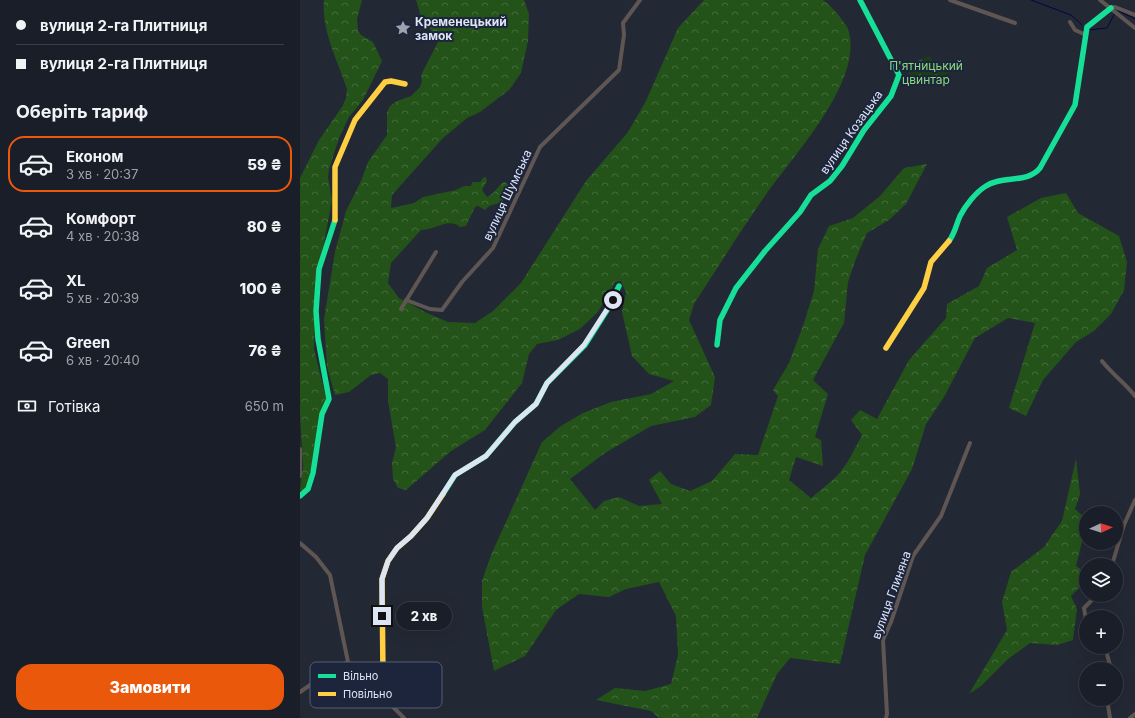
<!DOCTYPE html>
<html lang="uk">
<head>
<meta charset="utf-8">
<style>
  :root { --surface:#1a1e28; --page:#232730; --text:#f1f3f6; --muted:#9fa2a8; --line:#383c45; --accent:#ea580c }
  body { margin:0; font-family:Inter,sans-serif; background:var(--page); color:var(--text); height:100vh; display:flex; flex-direction:column; font-size:15px; white-space:nowrap }
  * { box-sizing:border-box; margin:0 }
  p { font-size:13px; color:var(--muted) }
  .icon { flex:none; width:22px; height:22px; fill:none; stroke:currentColor; stroke-width:2; stroke-linecap:round; stroke-linejoin:round }
  .map { position:relative; flex:1; overflow:hidden }
  .sheet { display:flex; flex-direction:column; background:var(--surface); width:300px }
  .sheet>* { flex:none }
  .hud { display:grid; align-content:center; height:88px; padding:0 16px; background:var(--surface) }
  .needle { width:26px; rotate:86deg }
  .fabs { position:absolute; left:779px; top:506px; display:grid; gap:8px }
  .fabs a { display:grid; place-items:center; width:44px; height:44px; border-radius:50%; background:var(--surface); box-shadow:0 4px 16px #0002,0 0 0 1px var(--line); font-size:20px }
  .end { position:absolute; width:18px; height:18px; margin:-9px; border:5px solid #dde4f3; background:#111; box-shadow:0 0 0 2px #111 }
  .from { border-radius:50% }
  .bubble { position:absolute; height:28px; border-radius:14px; background:var(--surface); box-shadow:0 4px 16px #0002,0 0 0 1px var(--line); font-size:13px; font-weight:800; line-height:28px; text-align:center }
  .hud b { display:flex; align-items:center; gap:14px; height:38px; font-size:15px }
  .hud b+b { border-top:1px solid var(--line) }
  .hud i { width:10px; height:10px; background:var(--text) }
  ul { padding:0; list-style:none }
  li { display:flex; align-items:center; gap:12px; height:56px; margin:0 8px 6px; padding:0 8px; border:2px solid transparent; border-radius:16px }
  li div { flex:1 }
  li b { display:block; font-size:15px }
  li em { font-style:normal; font-weight:800 }
  li.selected { border-color:var(--accent) }
  li>.icon { width:36px; height:36px; stroke-width:1.5 }
  h2 { padding:0 16px; font-size:18px; line-height:48px }
  .pay { display:flex; align-items:center; gap:10px; height:44px; padding:0 16px; font-size:15px }
  .pay p { margin-inline-start:auto }
  .action { display:flex; gap:8px; margin-top:auto; padding:8px 16px }
  .action a { flex:1; height:46px; border-radius:16px; background:var(--accent); color:#fff; font-size:16px; font-weight:800; line-height:46px; text-align:center }
  main { display:flex; flex:1; min-height:0 }
  .map>svg:first-child { display:block }
  .forest { fill:url(#forest-crowns) }
  .cemetery { fill:url(#cemetery-stones) }
  .lines { fill:none; stroke-linecap:round; stroke-linejoin:round }
  .stream { stroke:#030641; stroke-width:1 }
  .street { stroke:#5f5653; stroke-width:4 }
  .fast { stroke:#16e098; stroke-width:5.5 }
  .slow { stroke:#ffcf43; stroke-width:5.5 }
  .route { stroke:#dde4f3; stroke-width:5 }
  .labels { text-anchor:middle; dominant-baseline:central; stroke-width:4; stroke-linejoin:round; paint-order:stroke }
  .poi-label { font-size:12px; font-weight:bold; fill:#dde4f3; stroke:#1c253c; text-anchor:start }
  .park-label { font-size:12px; fill:#8dd97d; stroke:#1c253c }
  .street-label { font-size:12px; fill:#dde4f3; stroke:#1c253c }
  .key { fill:#1c253c; stroke:#565e73; stroke-width:1 }
  .key-label { font-size:11px; fill:#dde4f3 }
</style>
</head>
<body>
<main>
<section class="sheet">
<div class="hud">
<b><i class="from"></i>вулиця 2-га Плитниця</b>
<b><i></i>вулиця 2-га Плитниця</b>
</div>
<h2>Оберіть тариф</h2>
<ul>
<li class="selected"><svg class="icon" aria-label="car" viewBox="0 0 24 24"><path d="M5 17H2v-5l4-1 3-4h7l3 4 3 1v5h-3M9 17h6M6 11h13"/><circle cx="7" cy="17" r="2"/><circle cx="17" cy="17" r="2"/></svg><div><b>Економ</b><p>3 хв · 20:37</p></div><em>59 ₴</em></li>
<li><svg class="icon" aria-label="car" viewBox="0 0 24 24"><path d="M5 17H2v-5l4-1 3-4h7l3 4 3 1v5h-3M9 17h6M6 11h13"/><circle cx="7" cy="17" r="2"/><circle cx="17" cy="17" r="2"/></svg><div><b>Комфорт</b><p>4 хв · 20:38</p></div><em>80 ₴</em></li>
<li><svg class="icon" aria-label="car" viewBox="0 0 24 24"><path d="M5 17H2v-5l4-1 3-4h7l3 4 3 1v5h-3M9 17h6M6 11h13"/><circle cx="7" cy="17" r="2"/><circle cx="17" cy="17" r="2"/></svg><div><b>XL</b><p>5 хв · 20:39</p></div><em>100 ₴</em></li>
<li><svg class="icon" aria-label="car" viewBox="0 0 24 24"><path d="M5 17H2v-5l4-1 3-4h7l3 4 3 1v5h-3M9 17h6M6 11h13"/><circle cx="7" cy="17" r="2"/><circle cx="17" cy="17" r="2"/></svg><div><b>Green</b><p>6 хв · 20:40</p></div><em>76 ₴</em></li>
</ul>
<div class="pay"><svg class="icon" aria-label="cash" viewBox="0 0 24 24"><path d="M3 7h18v10H3z"/><circle cx="12" cy="12" r="2"/></svg>Готівка<p>650 m</p></div>
<div class="action"><a>Замовити</a></div>
</section>
<div class="map">
<svg width="835" height="718" viewBox="0 0 835 718">
  <defs>
    <pattern id="forest-crowns" width="20" height="18" patternUnits="userSpaceOnUse"><rect width="20" height="18" fill="#235319"/><path d="M2 6a3 3 0 1 1 6 0M12 15a3 3 0 1 1 6 0" fill="none" stroke="#426c3b"/></pattern>
    <pattern id="cemetery-stones" width="16" height="16" patternUnits="userSpaceOnUse"><rect width="16" height="16" fill="#193d14"/><path d="M2 7V4a2 2 0 0 1 4 0v3zM10 15v-3a2 2 0 0 1 4 0v3z" fill="#3a5937"/></pattern>
  </defs>
  <rect width="100%" height="100%" fill="#232835"/>
  <path class="forest" d="M 24,0 L 62,0 L 57,19 L 58,31 L 61,35 L 73,42 L 82,61 L 63,100 L 49,117 L 39,138 L 29,169 L 28,177 L 32,200 L 24,243 L 16,271 L 14,349 L 26,398 L 19,416 L 8,488 L 1,491 L 0,489 L 3,467 L 0,413 L 0,178 L 19,140 L 42,107 L 46,98 L 47,89 C 38,61 21,30 24,0 Z
    M 116,0 L 224,0 L 229,14 L 228,41 L 221,73 L 209,90 L 180,112 L 167,118 L 143,138 L 92,195 L 91,208 L 114,203 L 123,197 L 156,190 L 164,186 L 171,186 L 172,182 L 180,182 L 183,178 L 186,177 L 187,181 L 182,190 L 187,197 L 193,193 L 202,183 L 205,182 L 210,187 C 203,211 194,199 185,210 L 178,206 L 175,207 L 166,226 L 160,227 C 149,217 135,230 121,230 L 91,263 L 88,283 L 99,298 L 127,313 L 148,322 L 175,323 L 193,311 L 221,283 L 286,181 L 328,132 L 346,101 L 378,28 L 404,0 L 523,0 C 530,5 534,10 540,17 C 542,21 547,25 548,29 C 565,79 494,155 467,193 C 442,229 418,267 394,304 L 389,320 L 415,377 L 411,405 L 395,417 L 351,426 L 305,453 L 270,479 L 295,510 L 304,501 L 319,497 L 339,506 L 362,504 L 349,480 L 360,471 L 371,484 L 390,491 L 412,481 L 435,454 L 458,455 L 478,396 L 473,390 L 489,363 L 504,323 L 514,291 L 518,249 L 529,226 L 553,218 L 580,196 L 604,168 L 627,164 L 606,204 L 589,220 L 567,233 L 555,261 L 548,282 L 544,323 L 513,380 L 528,394 L 515,437 L 521,440 L 523,466 L 496,457 L 489,480 L 511,498 C 519,491 527,485 535,478 C 547,466 554,450 562,435 L 551,420 L 560,410 L 577,419 L 609,360 L 646,318 L 647,304 L 679,286 L 687,268 L 717,250 L 707,217 L 741,198 L 766,193 L 778,213 L 819,236 L 827,262 L 824,290 L 811,314 L 794,331 L 776,342 L 743,380 L 726,416 L 709,408 L 735,323 L 708,318 L 675,338 L 644,397 L 626,424 L 612,469 L 565,555 L 540,664 L 490,658 L 477,674 L 457,718 L 359,718 L 351,711 L 296,700 L 315,688 L 345,691 L 371,684 L 378,655 L 376,616 L 359,582 L 326,589 L 309,597 L 279,594 L 256,610 L 225,656 L 194,671 L 182,607 L 182,581 L 191,555 L 242,442 L 261,426 L 283,413 L 311,402 L 351,394 L 374,381 L 349,374 L 332,356 L 322,312 L 326,293 L 321,281 L 315,282 L 298,312 L 280,329 L 258,340 L 237,344 L 229,354 L 222,383 L 185,430 L 151,451 L 106,490 L 98,488 L 93,479 L 92,463 L 96,447 L 88,401 L 88,379 L 80,373 L 71,375 L 49,392 L 35,395 L 27,367 L 24,319 L 35,252 L 46,211 L 61,181 L 68,162 L 87,135 L 87,112 L 90,106 L 97,101 L 111,96 L 120,87 L 122,81 L 121,75 L 138,42 L 136,36 L 122,20 Z
    M 776,459 L 780,494 L 775,509 L 786,519 L 786,526 L 776,566 L 786,573 L 786,581 L 771,596 L 777,609 L 773,640 L 757,645 L 730,643 L 708,659 L 681,686 L 669,694 L 707,630 L 702,602 L 711,572 L 744,547 L 762,521 Z"/>
  <path class="cemetery" d="M 629,56 L 636,64 L 651,71 L 629,86 L 609,77 L 609,65 Z"/>
  <g class="lines">
    <path class="stream" d="M 731,0 L 771,15 L 782,25
      M 819,11 L 835,19
      M 789,30 L 807,28 L 815,13"/>
    <path class="street" d="M 650,0 L 715,23
      M 800,0 L 835,28
      M 811,8 L 815,7 L 835,15
      M 770,22 L 775,30 L 786,35
      M 106,300 L 130,309 L 142,310 L 162,282 L 193,248 L 240,147 L 319,70 L 324,35 L 323,23 L 340,0
      M 101,309 L 136,252
      M 802,361 C 812,374 825,383 835,396
      M 0,449 L 0,476
      M 0,543 L 16,557 L 30,575 L 48,662 L 104,718
      M 812,565 L 824,525 L 835,500
      M 786,620 L 784,608 L 797,595
      M 805,647 L 811,669
      M 0,692 L 29,672 L 48,662
      M 809,699 L 808,705 L 810,718
      M 586,718 L 587,714 L 583,640 L 591,622 L 613,556 L 641,516 L 670,443
      M 830,718 L 835,714"/>
    <path class="fast" d="M 649,241 C 655,233 656,225 660,216 C 665,206 676,192 686,186 C 702,175 727,184 740,168 L 775,105 L 787,27 L 811,8
      M 417,345 L 420,320 L 436,288 L 465,251 L 500,212 L 511,195 L 530,181 L 542,166 L 564,130 L 591,96 L 599,75 L 560,0
      M 143,494 L 155,475 L 186,456 L 215,422 L 236,404 L 247,383 L 285,345 L 309,307 L 319,286
      M 0,496 L 8,489 L 13,473 L 22,414 L 29,399 L 18,339 L 16,311 L 19,269 L 35,220"/>
    <path class="slow" d="M 35,220 L 35,167 L 55,120 L 85,82 L 91,81 L 105,84
      M 586,348 L 624,288 L 631,262 L 649,241
      M 86,699 L 83,676 L 82,579 L 88,561 L 97,548 L 111,536 L 127,518 L 143,494"/>
  </g>
  <g class="lines">
    <path class="route" d="M 82,616 L 82,579 L 88,561 L 97,548 L 111,536 L 127,518 L 155,475 L 186,456 L 215,422 L 236,404 L 247,383 L 284,345 L 313,300"/>
  </g>
  <defs>
    <symbol id="sight-bare" viewBox="-9 -9 18 18"><path d="M0-6L1.8-2.2L6-1.7L2.9 1.2L3.7 5.4L0 3.3L-3.7 5.4L-2.9 1.2L-6-1.7L-1.8-2.2Z" fill="#9ca2b0" stroke="#1c253c" stroke-width="2.5" paint-order="stroke"/></symbol>
  </defs>
  <g fill-rule="evenodd">
    <use href="#sight-bare" x="92" y="17" width="22" height="22"/>
  </g>
  <g class="labels">
    <g class="poi-label">
      <text x="115" y="21">Кременецький<tspan x="115" dy="14">замок</tspan></text>
    </g>
    <g class="park-label">
      <text x="626" y="65">П'ятницький<tspan x="626" dy="14">цвинтар</tspan></text>
    </g>
    <g class="street-label">
      <text transform="translate(551 132) rotate(-55)">вулиця Козацька</text>
      <text transform="translate(207 195) rotate(-65)">вулиця Шумська</text>
      <text transform="translate(591 595) rotate(-70)">вулиця Глиняна</text>
    </g>
  </g>
  <rect x="10" y="662" width="132" height="46" rx="6" class="key"/>
  <rect x="18" y="674" width="18" height="4" fill="#16e098"/>
  <rect x="18" y="692" width="18" height="4" fill="#ffcf43"/>
  <g class="key-label">
    <text x="43" y="680">Вільно</text>
    <text x="43" y="698">Повільно</text>
  </g>
</svg>
<div class="fabs">
<a><svg class="needle" viewBox="-14 -14 28 28"><path d="M0-13l5 13h-10z" fill="#e53935"/><path d="M0 13l5-13h-10z" fill="#9fa2a8"/></svg></a>
<a><svg class="icon" aria-label="layers" viewBox="0 0 24 24"><path d="M12 4l9 5-9 5-9-5zM3 14l9 5 9-5"/></svg></a>
<a>+</a>
<a>−</a>
</div>
<i class="end from" style="left:313px;top:300px"></i>
<i class="end" style="left:82px;top:616px"></i>
<div class="bubble" style="left:96px;top:602px;width:56px">2 хв</div>
</div>
</main>
</body>
</html>
